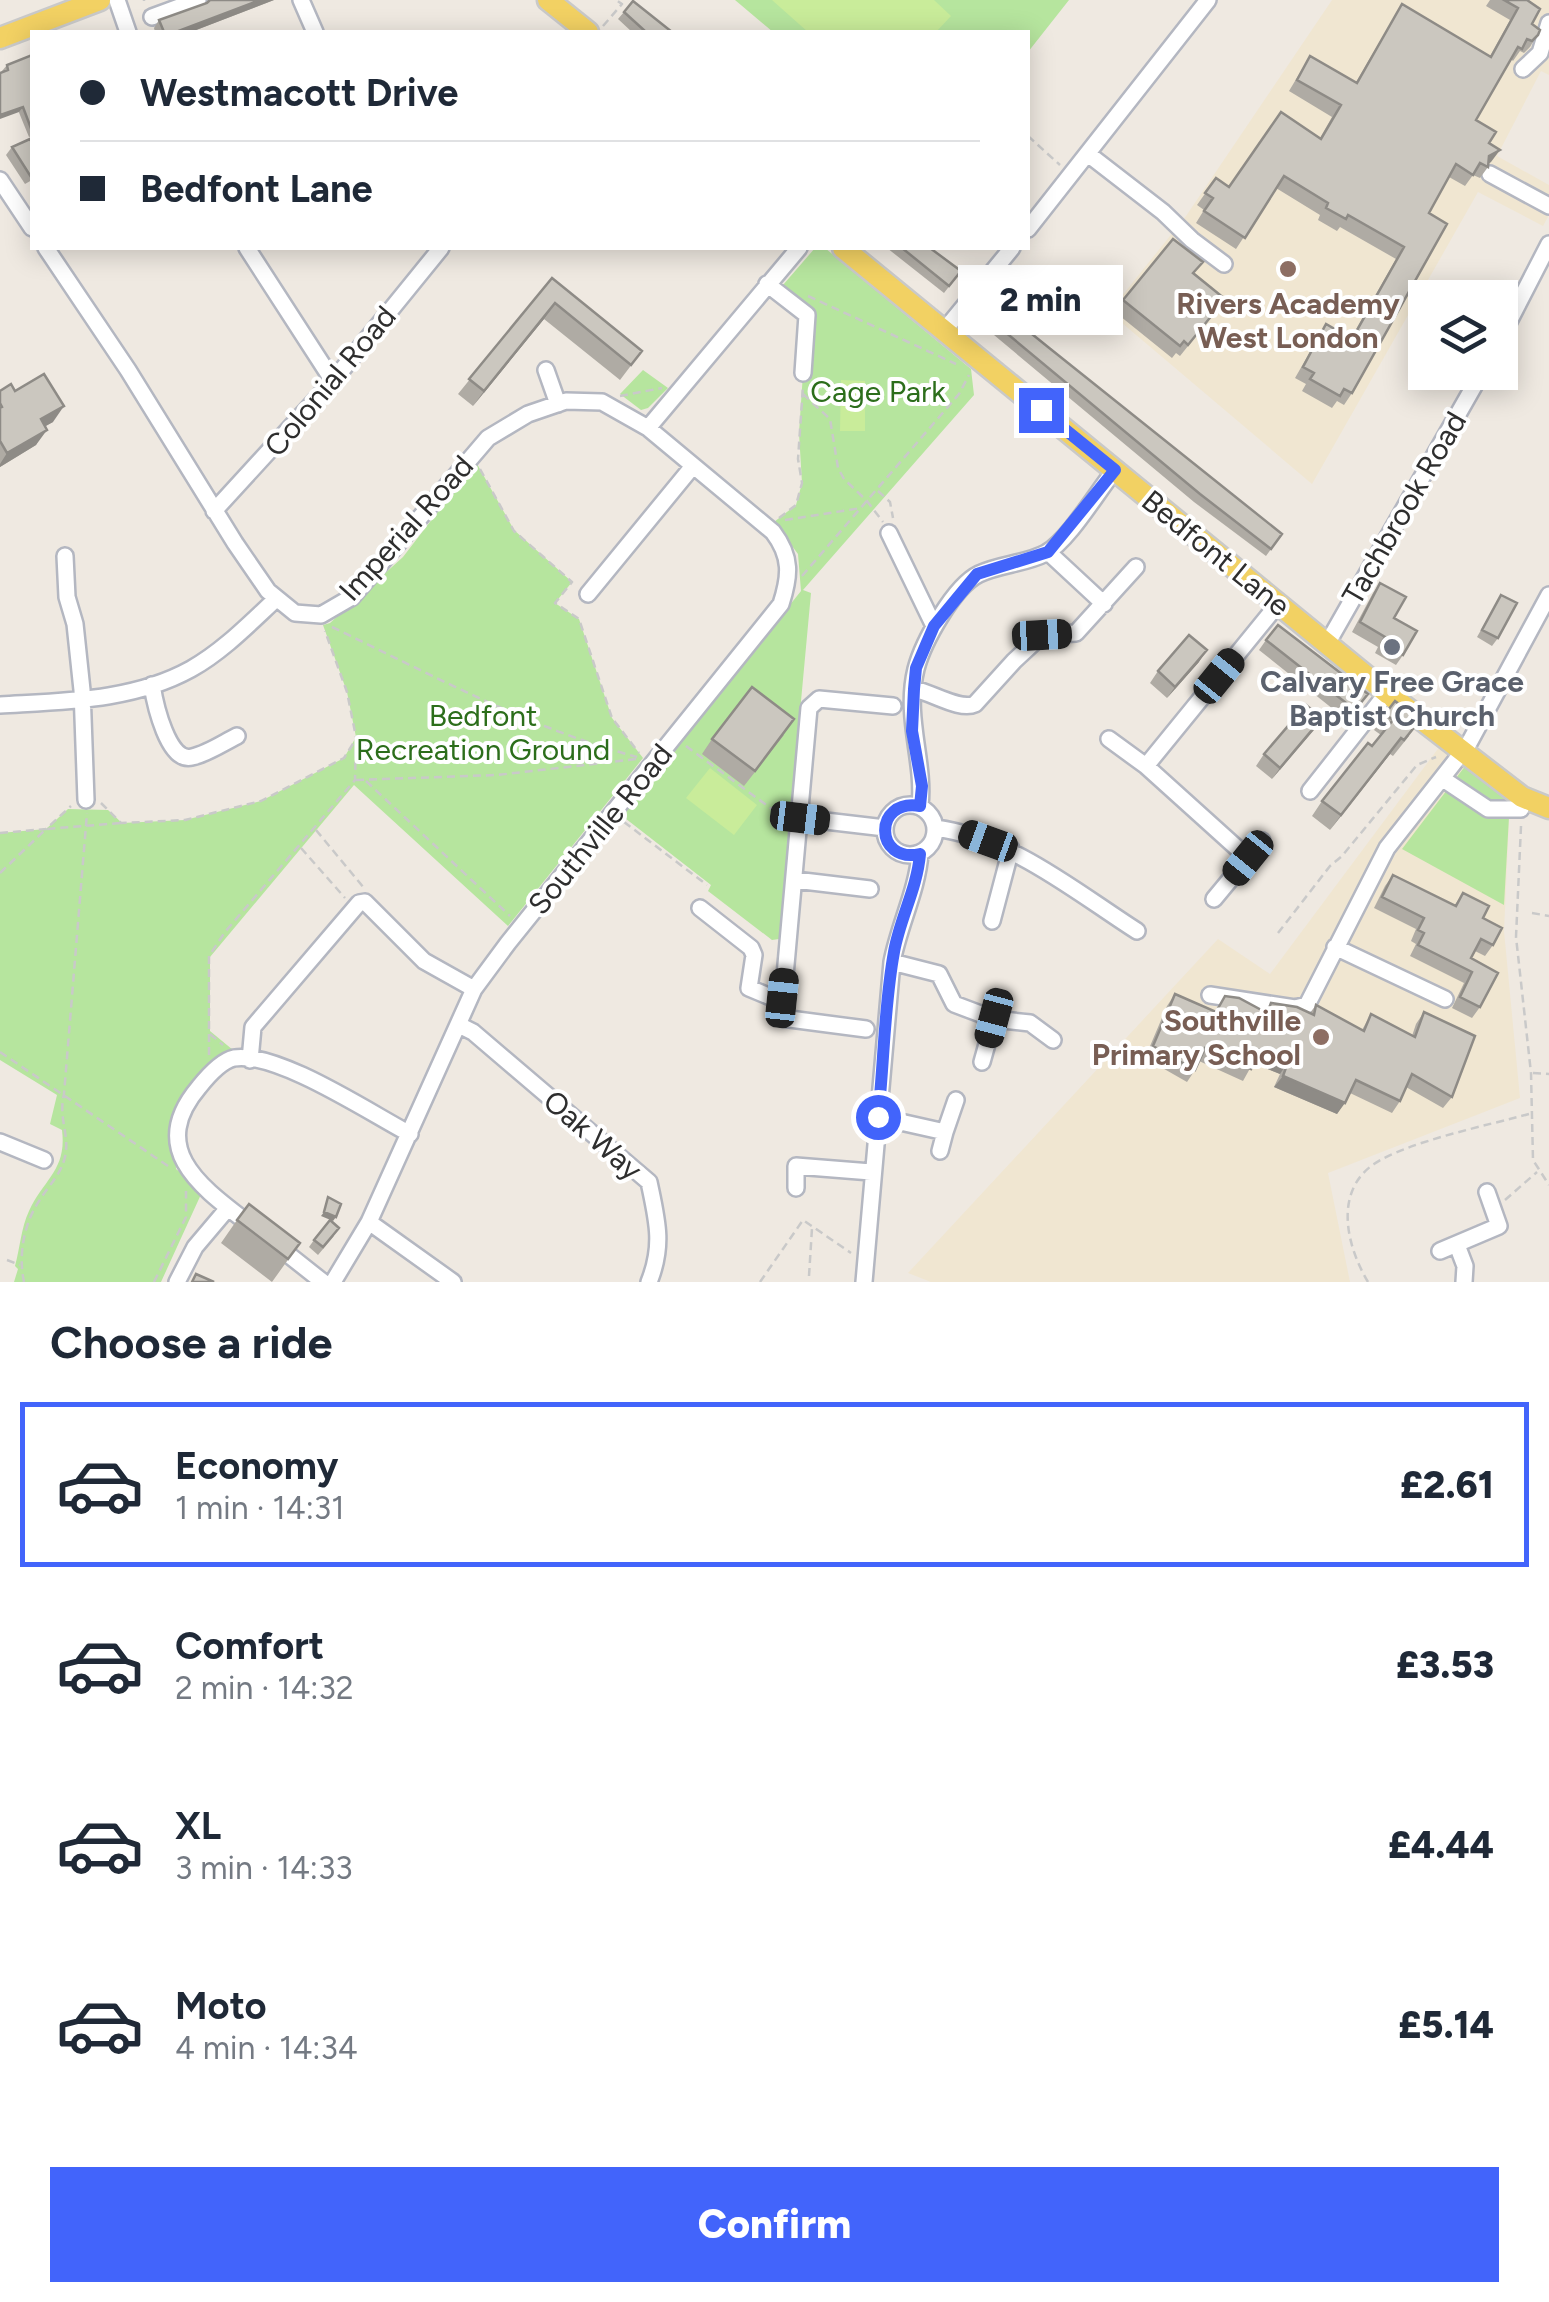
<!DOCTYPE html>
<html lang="en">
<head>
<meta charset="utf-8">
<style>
  :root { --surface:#fff; --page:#f6f6f7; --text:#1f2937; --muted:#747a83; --line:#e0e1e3; --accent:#4264fb }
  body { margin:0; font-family:Figtree,sans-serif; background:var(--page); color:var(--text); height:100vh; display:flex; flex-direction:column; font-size:38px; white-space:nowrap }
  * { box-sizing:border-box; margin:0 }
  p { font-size:32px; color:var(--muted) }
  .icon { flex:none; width:55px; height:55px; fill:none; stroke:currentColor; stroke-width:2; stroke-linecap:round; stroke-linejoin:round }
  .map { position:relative; height:1282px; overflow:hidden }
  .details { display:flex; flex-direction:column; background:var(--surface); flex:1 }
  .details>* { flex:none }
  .top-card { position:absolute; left:30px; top:30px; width:1000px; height:220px; border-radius:0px; box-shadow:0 5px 25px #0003; display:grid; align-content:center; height:220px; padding:0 50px; background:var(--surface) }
  .buttons { position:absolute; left:1408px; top:280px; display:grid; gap:20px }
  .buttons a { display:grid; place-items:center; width:110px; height:110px; border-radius:0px; background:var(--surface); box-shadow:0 5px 25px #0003; font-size:50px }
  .end { position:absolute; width:45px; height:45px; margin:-22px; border:12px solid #4264fb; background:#fff; box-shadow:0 0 0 5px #fff }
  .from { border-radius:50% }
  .bubble { position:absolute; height:70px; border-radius:0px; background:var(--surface); box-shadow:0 5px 25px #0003; font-size:32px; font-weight:800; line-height:70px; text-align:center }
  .car { position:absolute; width:30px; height:60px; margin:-30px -15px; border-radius:12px; box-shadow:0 0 8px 2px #0007; background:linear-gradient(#222 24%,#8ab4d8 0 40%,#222 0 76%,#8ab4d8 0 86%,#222 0) }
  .top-card b { display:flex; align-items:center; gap:35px; height:95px; font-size:38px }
  .top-card b+b { border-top:2px solid var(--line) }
  .top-card i { width:25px; height:25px; background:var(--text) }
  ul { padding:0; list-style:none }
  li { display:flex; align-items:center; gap:30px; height:165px; margin:0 20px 15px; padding:0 30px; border:5px solid transparent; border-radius:0px }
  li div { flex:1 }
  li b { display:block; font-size:38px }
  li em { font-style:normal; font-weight:800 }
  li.selected { border-color:var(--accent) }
  li>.icon { width:90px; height:90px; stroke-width:1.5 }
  h2 { padding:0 50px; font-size:45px; line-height:120px }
  .action { display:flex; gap:20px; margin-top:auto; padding:20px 50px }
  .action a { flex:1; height:115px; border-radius:0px; background:var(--accent); color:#fff; font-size:40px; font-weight:800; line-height:115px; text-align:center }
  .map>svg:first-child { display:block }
  .education { fill:#f0e6d1 }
  .green { fill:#b6e59e }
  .pitch { fill:#c9ec9a }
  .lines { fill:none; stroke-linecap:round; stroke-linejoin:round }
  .minor-casing { stroke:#b4b7c1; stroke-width:20 }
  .major-casing { stroke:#c9c9c9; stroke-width:25 }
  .path { stroke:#c9c9c9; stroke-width:2.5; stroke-dasharray:8 5; stroke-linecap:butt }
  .minor { stroke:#fff; stroke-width:15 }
  .major { stroke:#f2d163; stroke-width:20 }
  .wall { fill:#afaba4 }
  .shaded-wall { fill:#8e8b86 }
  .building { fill:#cbc7bf; stroke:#8e8b86; stroke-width:2.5 }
  .route { stroke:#4264fb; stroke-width:12 }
  .education-dot { fill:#8d6e63; stroke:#fff; stroke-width:4 }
  .worship-dot { fill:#6b7280; stroke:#fff; stroke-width:4 }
  .labels { text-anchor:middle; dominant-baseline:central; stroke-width:8; stroke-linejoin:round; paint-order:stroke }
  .education-label { font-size:30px; font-weight:bold; fill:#785e54; stroke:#fff }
  .street-label { font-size:30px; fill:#2e2e2e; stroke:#fff }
  .park-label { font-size:30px; fill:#2c6e1b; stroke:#fff }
  .worship-label { font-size:30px; font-weight:bold; fill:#5b616d; stroke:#fff }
</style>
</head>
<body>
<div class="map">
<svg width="1549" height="1282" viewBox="0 0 1549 1282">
  <rect width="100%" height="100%" fill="#efe9e1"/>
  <path class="education" d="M 1332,0 L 1549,0 L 1549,75 L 1541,71 L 1497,156 L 1549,185 L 1549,215 L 1543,226 L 1478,192 L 1312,484 L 1109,312 L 1186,216 Z
    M 1440,746 L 1510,799 L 1504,931 L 1520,1098 L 1328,1173 L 1350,1282 L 931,1282 L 908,1273 L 1218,939 L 1270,974 Z"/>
  <path class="green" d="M 735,0 L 1069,0 L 1028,52 L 1028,32 L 773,32 Z
    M 815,248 L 825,248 L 971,369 L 974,395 L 803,590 L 811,593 L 779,939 L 772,940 L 708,891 L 711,885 L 621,815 L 801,591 L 798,554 L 774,522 L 796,505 L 802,483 L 799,433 L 803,373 L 810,361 L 815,314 L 783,285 Z
    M 643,370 L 668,388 L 648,408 L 641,410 L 620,394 Z
    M 476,462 L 514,530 L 572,582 L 555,603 L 579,619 L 612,718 L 643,758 L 508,926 L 354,785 L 210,957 L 210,1031 L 233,1050 L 206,1068 L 174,1119 L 176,1169 L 203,1190 L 161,1282 L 14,1282 L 18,1269 L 15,1266 C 20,1248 21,1228 29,1211 C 44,1179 67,1170 62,1130 L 50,1124 L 57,1095 L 0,1060 L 0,833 L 46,829 L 68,809 L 108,810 L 122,823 L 185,820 L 261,801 L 344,758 L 356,737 L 347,692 L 323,625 L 330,623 L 403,557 Z
    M 1466,765 L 1510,799 L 1504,905 L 1402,849 Z"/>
  <path class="pitch" d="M 772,0 L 934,0 L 951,16 L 936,32 L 808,32 Z
    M 841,380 L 865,381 L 865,431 L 840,431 Z
    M 710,768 L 757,805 L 734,835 L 686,798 Z"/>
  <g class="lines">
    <defs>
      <path id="minor" d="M 117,0 L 128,32
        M 301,0 L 315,32
        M 152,17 L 198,0
        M 1523,69 L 1540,53 L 1549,23
        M 1088,154 L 1163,212 L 1192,240 L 1224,264
        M 1490,174 L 1549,206
        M 0,180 L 32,228
        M 1028,229 L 1208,0
        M 46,248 L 128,370 L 235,543 L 268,591 L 295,613 L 321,615 L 352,597 L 488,438 L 528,414 L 566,401 L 602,402 L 648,428 L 773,532 C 792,557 790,576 781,604 L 508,943 L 474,989 L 369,1222 L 333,1282
        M 247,248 L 333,381
        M 767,284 L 807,315 L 803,373
        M 943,332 L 1012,248
        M 1500,339 L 1549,244
        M 546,370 L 558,404
        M 648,428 L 799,248
        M 214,511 L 333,381 L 441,248
        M 889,533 L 934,626
        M 1048,552 L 1104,604
        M 65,556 L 67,597 L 75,624 L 82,690 L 86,800
        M 588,594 L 693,466
        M 1327,644 L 1482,372
        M 152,685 C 155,704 168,763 192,757 C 207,754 223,743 237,736
        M 914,689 C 933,693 960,711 975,704 L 1014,661 L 1042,635 L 1076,633 L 1136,567
        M 0,705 C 65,701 133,701 191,669 C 223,651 249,624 276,599
        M 1109,739 L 1146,766 L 1278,604
        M 1146,766 L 1248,858 L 1214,899
        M 1449,783 L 1488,809 L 1521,809 L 1522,797
        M 1310,791 L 1387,693
        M885 830a25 25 0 1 1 50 0a25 25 0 1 1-50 0Z
        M 920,806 C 925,761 904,718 916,669 C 923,642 954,586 979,574 C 1000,564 1025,564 1046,553 C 1069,540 1097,492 1115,470
        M 800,818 L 885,828
        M 936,828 C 1013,839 1073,890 1137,931
        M 1248,858 L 1262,841
        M 795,880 L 870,889
        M 700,908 L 751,948 L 754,955 L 749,988 L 773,998 L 783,998
        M 992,921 L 1011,849
        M 1335,947 L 1445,999
        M 892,962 L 939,974 L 954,1004 L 994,1019 L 982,1062
        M 1210,995 L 1295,1008 L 1307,1005 L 1387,848 L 1468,745 L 1549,595
        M 994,1019 L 1030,1023 L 1053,1040
        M 459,1025 L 473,1032 L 649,1182 C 657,1220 664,1245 649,1282
        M 866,1029 L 782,1018 L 783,998 L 809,708 L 819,699 L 893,706
        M 250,1060 L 253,1027 L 359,903 L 365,902 L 424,961 L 474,989
        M 878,1117 L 945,1132 L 940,1151
        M 945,1132 L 956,1100
        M 0,1142 L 44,1160
        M 796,1188 L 796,1166 L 871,1172
        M 369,1222 L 453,1282
        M 253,1227 C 204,1189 145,1151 199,1087 C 207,1077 221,1061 234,1058 C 277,1051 370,1113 410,1134
        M 275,1244 L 323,1282
        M 1457,1245 L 1465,1266 L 1464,1282
        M 1440,1251 L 1499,1226 L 1487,1192
        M 177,1282 L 195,1247 L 228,1208
        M 864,1282 L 892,962 C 899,925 917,891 920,854"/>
      <path id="major" d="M 548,0 L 588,32
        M 0,38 L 100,0
        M 843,248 L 1387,693 L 1522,797 L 1549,808"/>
    </defs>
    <use href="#minor" class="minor-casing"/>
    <use href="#major" class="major-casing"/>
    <path class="path" d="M 144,0 L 144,1
      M 603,26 L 622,4 L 616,0
      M 1028,136 L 1060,165
      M 808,296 L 956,364
      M 803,394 L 830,419 L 838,468 L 844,479 L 867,501 L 883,522
      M 620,396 L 662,388
      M 480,469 L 514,531 L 572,582 L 555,603 L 579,619 L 612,718 L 639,753
      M 878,491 L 890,502 L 893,518
      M 779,518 L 796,505 L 802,483 L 798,459 L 803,386
      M 785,520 L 861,508
      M 802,576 L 959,394 L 969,375
      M 332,627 C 432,675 529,728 637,757
      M 686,746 L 784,818
      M 356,780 L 497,775 L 637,759
      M 366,781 L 510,916
      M 101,803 L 121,823 L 185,820 L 261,801 L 344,758 L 356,739
      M 624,822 L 707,885
      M 1521,826 L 1516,937 L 1531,1073 L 1533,1160 L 1549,1185
      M 316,830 L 364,888
      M 0,833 L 46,829 L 71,806
      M 301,848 L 345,898
      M 0,873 L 46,829 L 121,823
      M 1532,913 L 1549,916
      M 1278,933 L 1330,866 L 1342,856 L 1417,765 L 1436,757
      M 210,1034 L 223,1045
      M 0,1052 L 168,1166
      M 209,1055 L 209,956 L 225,932 L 355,780 L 356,737 L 347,692 L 325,631
      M 1533,1073 L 1549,1074
      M 1505,1200 L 1537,1172
      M 7,1260 L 20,1265
      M 809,1276 L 812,1228
      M 24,1282 C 18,1254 24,1222 41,1198 C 50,1184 61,1174 65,1157 C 70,1135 58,1118 64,1094 L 87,813
      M 154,1282 L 186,1217 L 186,1191
      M 760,1282 L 803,1220 L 851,1253
      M 1368,1282 C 1347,1247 1333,1192 1374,1164 C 1406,1142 1489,1125 1529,1114"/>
    <use href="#minor" class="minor"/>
    <use href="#major" class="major"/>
  </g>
  <path class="wall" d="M 210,0 L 274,0 L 191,32 L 155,32 L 154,28 L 159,20 L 207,3 Z
    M 1490,0 L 1527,0 L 1532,24 L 1540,30 L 1530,47 L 1524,53 L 1520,51 L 1513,61 L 1511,59 L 1476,120 L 1489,143 L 1491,162 L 1488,164 L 1488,167 L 1480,178 L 1473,175 L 1465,186 L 1449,177 L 1429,213 L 1352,393 L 1344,405 L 1337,401 L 1332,408 L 1302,391 L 1306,384 L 1295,378 L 1326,324 L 1351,338 L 1396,259 L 1340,227 L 1337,231 L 1318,220 L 1320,215 L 1276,188 L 1236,249 L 1196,223 L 1204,210 L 1197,205 L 1216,178 L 1229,187 L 1320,138 L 1332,117 L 1289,91 L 1310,56 L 1356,82 L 1402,4 L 1490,56 L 1510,20 L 1486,6 Z
    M 624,12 L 672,32 L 632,32 L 618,19 Z
    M 32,55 L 32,136 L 29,137 L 2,71 L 7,65 Z
    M 32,143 L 32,180 L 25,184 L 6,155 L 12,147 Z
    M 887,248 L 930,248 L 961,271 L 944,293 Z
    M 1194,274 L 1217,310 L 1180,356 L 1176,353 L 1172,358 L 1115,312 L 1123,300 Z
    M 552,278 L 642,351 L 620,380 L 544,319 L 473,406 L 458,394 Z
    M 992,297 L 1001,309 L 1282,534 L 1266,556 L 1194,502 L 976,320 Z
    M 0,391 L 15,391 L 53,422 L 45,426 L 36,445 L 0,467 Z
    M 1380,583 L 1394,618 L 1403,655 L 1396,665 L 1375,653 L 1378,647 L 1352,632 L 1373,593 Z
    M 1501,595 L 1498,638 L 1492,646 L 1477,637 Z
    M 1266,640 L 1368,694 L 1348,721 L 1259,650 Z
    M 1199,662 L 1167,698 L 1150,683 L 1158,671 Z
    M 1395,701 L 1409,736 L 1393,756 L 1390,754 L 1330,830 L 1312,816 L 1322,801 L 1381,735 L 1374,730 Z
    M 1322,718 L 1272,779 L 1256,766 L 1264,754 Z
    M 784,735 L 744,786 L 702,754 L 712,739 Z
    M 1393,875 L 1454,906 L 1463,893 L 1483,918 L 1493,945 L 1485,956 L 1475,951 L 1471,958 L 1480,1007 L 1472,1018 L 1452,1008 L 1464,983 L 1410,956 L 1416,944 L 1411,941 L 1416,929 L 1374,908 L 1385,886 Z
    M 1175,994 L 1214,1012 L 1225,996 L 1265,1012 L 1271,1003 L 1310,1013 L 1316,1005 L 1362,1030 L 1371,1014 L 1412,1036 L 1416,1024 L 1424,1012 L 1452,1097 L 1443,1108 L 1406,1087 L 1400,1101 L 1392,1113 L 1350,1093 L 1337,1114 L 1274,1087 L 1280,1074 L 1253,1063 L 1243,1081 L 1199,1061 L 1195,1070 L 1187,1082 L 1145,1058 L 1167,1006 Z
    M 237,1220 L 300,1243 L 272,1282 L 221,1243 Z
    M 334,1236 L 318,1255 L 309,1247 L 314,1240 Z"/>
  <path class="shaded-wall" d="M 260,0 L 274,0 L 191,32 L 176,32 Z
    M 23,107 L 19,112 L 0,119 L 0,115 Z
    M 1500,150 L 1491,162 L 1485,165 L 1489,156 Z
    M 555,303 L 544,319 L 473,406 L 484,391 Z
    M 64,406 L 53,422 L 30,435 L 41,419 Z
    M 47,430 L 36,445 L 0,467 L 0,464 L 7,453 Z
    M 1207,650 L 1199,662 L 1167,698 L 1175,687 Z
    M 1322,718 L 1314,730 L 1272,779 L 1280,768 Z
    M 1401,738 L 1390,754 L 1330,830 L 1341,815 Z
    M 1259,1050 L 1288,1062 L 1280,1074 L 1250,1062 Z
    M 1283,1076 L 1345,1103 L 1337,1114 L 1274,1087 Z
    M 324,1212 L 336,1217 L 333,1221 L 321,1216 Z"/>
  <path class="building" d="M 210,0 L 260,0 L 176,32 L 164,32 L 159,20 L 207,3 Z
    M 1504,0 L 1527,0 L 1540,9 L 1532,24 L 1540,30 L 1538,35 L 1532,41 L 1527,39 L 1522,49 L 1518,47 L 1476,120 L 1496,132 L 1489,143 L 1500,150 L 1489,156 L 1488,167 L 1480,163 L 1473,175 L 1456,164 L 1429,213 L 1447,224 L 1352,393 L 1344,389 L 1340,396 L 1310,379 L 1314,373 L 1303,367 L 1326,324 L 1352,339 L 1404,247 L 1348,215 L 1346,219 L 1326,208 L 1328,203 L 1284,176 L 1245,238 L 1204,211 L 1213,198 L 1205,193 L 1216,178 L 1229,187 L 1281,112 L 1321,139 L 1341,105 L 1297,80 L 1310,56 L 1357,83 L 1402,4 L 1491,57 L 1518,8 Z
    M 633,1 L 672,32 L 646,32 L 624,12 Z
    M 32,55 L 32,131 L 23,107 L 0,115 L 0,73 L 8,70 L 7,65 Z
    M 30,139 L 32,143 L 32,175 L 31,177 L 12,147 Z
    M 1173,239 L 1203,262 L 1193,273 L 1225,299 L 1188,345 L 1184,341 L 1180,346 L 1123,300 Z
    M 902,248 L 930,248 L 961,271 L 949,286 Z
    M 552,278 L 642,351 L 631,365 L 555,303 L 484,391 L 469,379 Z
    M 992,297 L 1004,305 L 1001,309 L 1048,347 L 1282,534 L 1271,549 L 1200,494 L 981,312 Z
    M 44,374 L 64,406 L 41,419 L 47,430 L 7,453 L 0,441 L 0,408 L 2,407 L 0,403 L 0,391 L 11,384 L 15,391 Z
    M 1380,583 L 1406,597 L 1394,618 L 1417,631 L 1403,655 L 1382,642 L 1385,637 L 1360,622 Z
    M 1501,595 L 1517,603 L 1498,638 L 1482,630 Z
    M 1278,625 L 1368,694 L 1355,710 L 1266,640 Z
    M 1189,635 L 1207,650 L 1175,687 L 1158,671 Z
    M 752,687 L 794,719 L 755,771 L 712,739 Z
    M 1395,701 L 1420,720 L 1404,740 L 1401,738 L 1341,815 L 1322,801 L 1368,743 L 1372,746 L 1393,720 L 1385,714 Z
    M 1306,705 L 1322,718 L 1280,768 L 1264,754 Z
    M 1393,875 L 1456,906 L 1463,893 L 1489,906 L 1483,918 L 1502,928 L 1493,945 L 1481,939 L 1471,958 L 1498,973 L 1480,1007 L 1460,997 L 1472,972 L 1418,945 L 1424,933 L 1418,930 L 1424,918 L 1382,897 Z
    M 1175,994 L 1216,1012 L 1225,996 L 1239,998 L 1267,1013 L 1271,1003 L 1297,1007 L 1314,1015 L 1316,1005 L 1364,1031 L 1371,1014 L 1415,1037 L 1424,1012 L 1475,1036 L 1452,1097 L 1412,1074 L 1400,1101 L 1356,1080 L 1345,1103 L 1283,1076 L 1288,1062 L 1259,1050 L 1251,1069 L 1205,1048 L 1195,1070 L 1153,1046 Z
    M 328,1197 L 341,1204 L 336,1217 L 324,1212 Z
    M 249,1204 L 300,1243 L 288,1259 L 237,1220 Z
    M 330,1220 L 339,1228 L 323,1247 L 314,1240 Z
    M 196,1274 L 214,1282 L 192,1282 Z"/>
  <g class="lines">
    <path class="route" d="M 878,1117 C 884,1063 884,1006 894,952 C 900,918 917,889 920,854 C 874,864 873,798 920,806 L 922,786 L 912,731 L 914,689 L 916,668 L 934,626 L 977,574 L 1048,552 L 1115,470 L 1041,410"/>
  </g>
  <g class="education-dot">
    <circle cx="1288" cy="269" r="10"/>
    <circle cx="1321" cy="1037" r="10"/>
  </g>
  <circle class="worship-dot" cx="1392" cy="647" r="10"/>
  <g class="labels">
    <g class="education-label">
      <text x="1288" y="303">Rivers Academy<tspan x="1288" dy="34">West London</tspan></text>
      <text x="1301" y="1020" text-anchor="end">Southville<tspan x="1301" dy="34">Primary School</tspan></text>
    </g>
    <g class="street-label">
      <text transform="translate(330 381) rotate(-50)">Colonial Road</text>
      <text transform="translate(1404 508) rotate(-60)">Tachbrook Road</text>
      <text transform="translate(406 528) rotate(-48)">Imperial Road</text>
      <text transform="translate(1216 553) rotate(39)">Bedfont Lane</text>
      <text transform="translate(600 829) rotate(-51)">Southville Road</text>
      <text transform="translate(593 1135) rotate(41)">Oak Way</text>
    </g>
    <g class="park-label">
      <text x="878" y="391">Cage Park</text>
      <text x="483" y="715">Bedfont<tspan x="483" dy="34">Recreation Ground</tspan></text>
    </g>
    <g class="worship-label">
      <text x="1392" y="681">Calvary Free Grace<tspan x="1392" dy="34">Baptist Church</tspan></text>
    </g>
  </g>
</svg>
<div class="buttons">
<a><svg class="icon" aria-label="layers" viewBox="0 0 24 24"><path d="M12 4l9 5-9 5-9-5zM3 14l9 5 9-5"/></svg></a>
</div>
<i class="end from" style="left:878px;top:1117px"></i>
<i class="end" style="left:1041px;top:410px"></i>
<div class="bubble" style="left:958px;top:265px;width:165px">2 min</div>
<i class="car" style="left:1042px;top:635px;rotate:87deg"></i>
<i class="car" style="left:1219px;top:676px;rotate:39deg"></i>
<i class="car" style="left:800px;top:818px;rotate:97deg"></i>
<i class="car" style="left:988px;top:841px;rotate:290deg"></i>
<i class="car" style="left:1248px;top:858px;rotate:219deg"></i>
<i class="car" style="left:782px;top:998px;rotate:6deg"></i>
<i class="car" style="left:994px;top:1018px;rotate:195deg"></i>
<div class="top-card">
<b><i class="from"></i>Westmacott Drive</b>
<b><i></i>Bedfont Lane</b>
</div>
</div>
<section class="details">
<h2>Choose a ride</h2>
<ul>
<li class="selected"><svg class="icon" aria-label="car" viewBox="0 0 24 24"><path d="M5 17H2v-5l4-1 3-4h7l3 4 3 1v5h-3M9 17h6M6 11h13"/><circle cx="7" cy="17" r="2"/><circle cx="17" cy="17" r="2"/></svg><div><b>Economy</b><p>1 min · 14:31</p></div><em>£2.61</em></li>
<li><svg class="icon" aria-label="car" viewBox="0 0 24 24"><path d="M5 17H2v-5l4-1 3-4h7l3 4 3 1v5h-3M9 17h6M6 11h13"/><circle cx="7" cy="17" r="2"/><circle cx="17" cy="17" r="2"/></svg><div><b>Comfort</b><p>2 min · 14:32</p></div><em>£3.53</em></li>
<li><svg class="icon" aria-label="car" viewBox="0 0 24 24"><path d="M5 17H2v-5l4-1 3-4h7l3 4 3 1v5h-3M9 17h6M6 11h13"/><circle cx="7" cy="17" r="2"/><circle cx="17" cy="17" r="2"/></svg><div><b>XL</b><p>3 min · 14:33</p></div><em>£4.44</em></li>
<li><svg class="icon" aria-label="car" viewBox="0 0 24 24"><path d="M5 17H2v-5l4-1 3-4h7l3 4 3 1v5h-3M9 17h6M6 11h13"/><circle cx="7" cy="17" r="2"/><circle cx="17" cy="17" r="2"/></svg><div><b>Moto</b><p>4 min · 14:34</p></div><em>£5.14</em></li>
</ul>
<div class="action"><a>Confirm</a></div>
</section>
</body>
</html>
